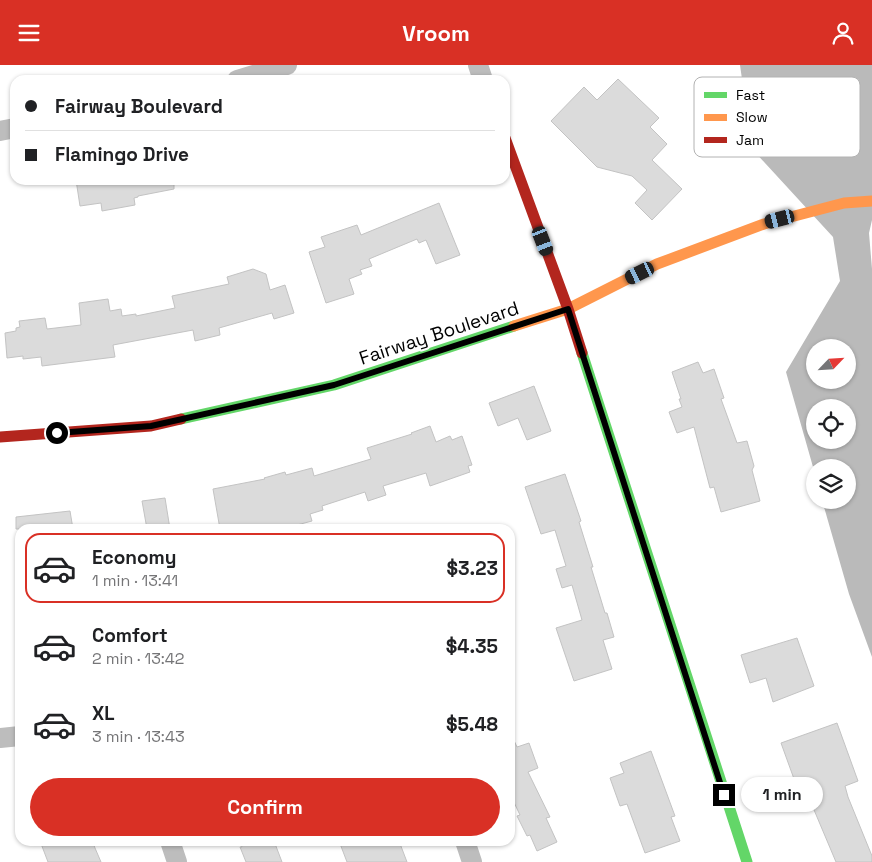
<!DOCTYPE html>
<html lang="en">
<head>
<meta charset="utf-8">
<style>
  :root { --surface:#fff; --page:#f2f2f2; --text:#202124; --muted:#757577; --line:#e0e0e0; --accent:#d93025 }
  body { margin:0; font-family:"Space Grotesk",sans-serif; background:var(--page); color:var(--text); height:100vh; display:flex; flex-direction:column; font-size:19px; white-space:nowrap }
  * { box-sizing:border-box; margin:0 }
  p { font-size:16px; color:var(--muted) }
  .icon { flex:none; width:28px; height:28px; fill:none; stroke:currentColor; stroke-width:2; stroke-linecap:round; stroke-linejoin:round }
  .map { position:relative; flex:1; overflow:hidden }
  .drawer { position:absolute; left:15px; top:459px; width:500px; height:322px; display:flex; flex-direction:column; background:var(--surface); border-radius:15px; box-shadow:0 1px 4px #0004 }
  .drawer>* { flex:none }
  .banner { position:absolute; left:10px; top:10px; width:500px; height:110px; border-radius:15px; box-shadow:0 1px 4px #0004; display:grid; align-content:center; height:110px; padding:0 15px; background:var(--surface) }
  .needle { width:32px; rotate:65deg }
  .controls { position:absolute; left:806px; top:274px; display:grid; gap:10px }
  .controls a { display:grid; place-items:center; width:50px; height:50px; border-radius:50%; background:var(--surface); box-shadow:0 1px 4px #0004; font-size:25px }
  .end { position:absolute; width:22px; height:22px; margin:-11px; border:6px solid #000; background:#fff; box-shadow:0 0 0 2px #fff }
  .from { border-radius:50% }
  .bubble { position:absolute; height:35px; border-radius:18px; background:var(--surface); box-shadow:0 1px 4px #0004; font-size:16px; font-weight:600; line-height:35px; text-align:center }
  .car { position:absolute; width:15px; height:30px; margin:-15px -8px; border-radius:6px; box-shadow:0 0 4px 1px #0007; background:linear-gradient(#222 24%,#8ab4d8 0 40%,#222 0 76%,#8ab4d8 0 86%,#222 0) }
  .banner b { display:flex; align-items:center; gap:18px; height:48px; font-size:19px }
  .banner b+b { border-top:1px solid var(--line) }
  .banner i { width:12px; height:12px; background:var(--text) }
  ul { padding:9px 0 0; list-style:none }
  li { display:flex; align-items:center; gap:15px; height:70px; margin:0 10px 8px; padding:0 5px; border:2px solid transparent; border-radius:15px }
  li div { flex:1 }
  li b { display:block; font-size:19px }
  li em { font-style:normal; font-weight:600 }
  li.selected { border-color:var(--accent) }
  li>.icon { width:45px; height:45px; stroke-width:1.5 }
  .cta { display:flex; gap:10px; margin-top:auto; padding:10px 15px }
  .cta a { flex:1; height:58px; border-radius:30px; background:var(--accent); color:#fff; font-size:20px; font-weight:600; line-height:58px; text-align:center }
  header { display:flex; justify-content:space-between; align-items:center; height:65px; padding:0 15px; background:var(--accent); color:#fff; font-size:22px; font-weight:600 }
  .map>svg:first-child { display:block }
  .water { fill:#bababa; fill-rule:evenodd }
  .building { fill:#dbdbdb; stroke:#c3c3c3 }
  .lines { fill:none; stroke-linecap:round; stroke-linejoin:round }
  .street { stroke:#bdbdbd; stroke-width:20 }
  .fast { stroke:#63d668; stroke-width:11 }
  .slow { stroke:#ff974d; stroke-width:11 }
  .jam { stroke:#b3261e; stroke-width:11 }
  .route { stroke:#000; stroke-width:6 }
  .labels { text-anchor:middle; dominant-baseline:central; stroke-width:4; stroke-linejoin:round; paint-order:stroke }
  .street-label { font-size:19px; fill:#000; stroke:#fff }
  .key { fill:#fff; stroke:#b2b2b2; stroke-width:1 }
  .key-label { font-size:14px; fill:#000 }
</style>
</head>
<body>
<header><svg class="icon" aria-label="menu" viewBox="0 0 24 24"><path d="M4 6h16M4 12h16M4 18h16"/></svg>Vroom<svg class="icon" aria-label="person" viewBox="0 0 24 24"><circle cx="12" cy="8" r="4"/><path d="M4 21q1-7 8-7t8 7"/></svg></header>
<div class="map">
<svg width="872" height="797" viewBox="0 0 872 797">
  <rect width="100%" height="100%" fill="#fff"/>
  <path class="water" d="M 740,0 L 872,0 L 872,155 L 869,168 L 872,204 L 872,592 L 849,529 L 822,435 L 848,435 L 848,402 L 815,402 L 815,409 L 786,307 L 840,216 L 833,172 L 752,84 ZM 815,282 L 848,282 L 848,315 L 815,315 ZM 815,342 L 848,342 L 848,375 L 815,375 Z"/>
  <path class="building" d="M 618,14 L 659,53 L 650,62 L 667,79 L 652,95 L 682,124 L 652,155 L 635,138 L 647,125 L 632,111 L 597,102 L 551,56 L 584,22 L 597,35 Z
    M 76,115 L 174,115 L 174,124 L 138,131 L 138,132 L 134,133 L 135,140 L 102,146 L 101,138 L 80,141 Z
    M 439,138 L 460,190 L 436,199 L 426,175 L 419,178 L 417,174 L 369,194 L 372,201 L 360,205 L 362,209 L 349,214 L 354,229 L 326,238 L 309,187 L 325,182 L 321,172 L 357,160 L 361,170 Z
    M 253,204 L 266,209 L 270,225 L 285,220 L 294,248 L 274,254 L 272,248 L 219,263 L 220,270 L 195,276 L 193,265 L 113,280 L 115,292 L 42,301 L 41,292 L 23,294 L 23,291 L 7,293 L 5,268 L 16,266 L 16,263 L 20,262 L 19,256 L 45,253 L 47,264 L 81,260 L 79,238 L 108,234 L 110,246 L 121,244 L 122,251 L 136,249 L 136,251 L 175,243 L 172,231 L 229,219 L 227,212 Z
    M 698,297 L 703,308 L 714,304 L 724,333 L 721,334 L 737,378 L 747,376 L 754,401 L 752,405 L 760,436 L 721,447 L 714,422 L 710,423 L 694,362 L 677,368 L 669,347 L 682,342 L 679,334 L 681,334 L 672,307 Z
    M 534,321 L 551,366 L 527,375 L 518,353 L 498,361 L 489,338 Z
    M 430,361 L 436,377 L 450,371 L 452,375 L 462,371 L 472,400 L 468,401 L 470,407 L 430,421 L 426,408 L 383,421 L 386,430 L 368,436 L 365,427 L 322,441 L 323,445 L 310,449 L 312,456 L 282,464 L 220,464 L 213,424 L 265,414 L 264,413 L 285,407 L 286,410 L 312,403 L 314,411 L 371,394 L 367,383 L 412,369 L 411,368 Z
    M 565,409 L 581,456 L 579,457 L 593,502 L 591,502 L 605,548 L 607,548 L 614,572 L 603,575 L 612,604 L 574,616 L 556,563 L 582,555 L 572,520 L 562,523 L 556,504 L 566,501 L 555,465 L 541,469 L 525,422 Z
    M 165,433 L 170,464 L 147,464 L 142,436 Z
    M 70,446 L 73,464 L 16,464 L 16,452 Z
    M 797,573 L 814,621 L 773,637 L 766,613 L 750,618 L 741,590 Z
    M 837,658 L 858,716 L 845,721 L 848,732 L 872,791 L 872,797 L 836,797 L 809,733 L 802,736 L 781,678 Z
    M 510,667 L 517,682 L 529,678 L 538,703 L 528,707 L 550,752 L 546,753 L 557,777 L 537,786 L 530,770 L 527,771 L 517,751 L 520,750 L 510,729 Z
    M 651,686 L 675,751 L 671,752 L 680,776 L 645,788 L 627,739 L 620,741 L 610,713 L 624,708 L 620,698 Z
    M 40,776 L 92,776 L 101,797 L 48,797 Z
    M 240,776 L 274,776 L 282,797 L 246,797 L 240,782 L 242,782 Z
    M 339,776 L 399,776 L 407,797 L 347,797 Z"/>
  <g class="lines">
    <path class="street" d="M 478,0 L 483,15
      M 237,15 L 287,0
      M 0,66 L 15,63
      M 0,673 L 20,671
      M 170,776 L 177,797
      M 465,776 L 472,797"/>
    <path class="fast" d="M 582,288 L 747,797
      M 181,354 L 334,320 L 514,261"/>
    <path class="slow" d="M 514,261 L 568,244 L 657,199 L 764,159 L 844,138 L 872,136"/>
    <path class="jam" d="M 505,73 L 568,244 L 582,288
      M 0,372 L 151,361 L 181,354"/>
  </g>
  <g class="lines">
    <path class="route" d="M 57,368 L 151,361 L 334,320 L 568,244 L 724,730"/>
  </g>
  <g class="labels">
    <g class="street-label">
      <text transform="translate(439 268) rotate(-18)">Fairway Boulevard</text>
    </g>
  </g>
  <rect x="694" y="12" width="166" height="80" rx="8" class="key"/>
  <rect x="704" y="27" width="23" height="6" fill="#63d668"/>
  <rect x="704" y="49" width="23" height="7" fill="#ff974d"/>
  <rect x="704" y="72" width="23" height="6" fill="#b3261e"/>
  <g class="key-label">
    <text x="736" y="35">Fast</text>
    <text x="736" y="57">Slow</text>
    <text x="736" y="80">Jam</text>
  </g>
</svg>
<div class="controls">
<a><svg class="needle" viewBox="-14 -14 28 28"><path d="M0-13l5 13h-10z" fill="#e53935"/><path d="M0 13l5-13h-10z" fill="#757577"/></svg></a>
<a><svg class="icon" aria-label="locate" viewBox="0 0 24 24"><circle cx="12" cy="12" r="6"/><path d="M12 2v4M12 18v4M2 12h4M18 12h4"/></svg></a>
<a><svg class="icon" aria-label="layers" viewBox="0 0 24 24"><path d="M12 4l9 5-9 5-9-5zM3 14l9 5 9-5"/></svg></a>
</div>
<i class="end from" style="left:57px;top:368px"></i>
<i class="end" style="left:724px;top:730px"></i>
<div class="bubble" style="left:741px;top:712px;width:82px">1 min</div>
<i class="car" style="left:780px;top:154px;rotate:256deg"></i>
<i class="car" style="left:543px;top:176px;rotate:159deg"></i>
<i class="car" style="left:640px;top:208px;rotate:244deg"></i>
<div class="banner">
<b><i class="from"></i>Fairway Boulevard</b>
<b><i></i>Flamingo Drive</b>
</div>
<section class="drawer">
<ul>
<li class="selected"><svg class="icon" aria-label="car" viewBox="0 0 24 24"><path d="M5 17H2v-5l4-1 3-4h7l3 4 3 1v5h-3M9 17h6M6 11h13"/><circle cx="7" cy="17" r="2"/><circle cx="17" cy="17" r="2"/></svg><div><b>Economy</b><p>1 min · 13:41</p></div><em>$3.23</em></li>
<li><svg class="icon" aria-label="car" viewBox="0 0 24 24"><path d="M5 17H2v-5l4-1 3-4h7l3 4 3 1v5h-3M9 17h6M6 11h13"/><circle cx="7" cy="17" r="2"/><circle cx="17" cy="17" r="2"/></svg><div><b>Comfort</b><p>2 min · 13:42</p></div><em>$4.35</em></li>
<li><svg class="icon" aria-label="car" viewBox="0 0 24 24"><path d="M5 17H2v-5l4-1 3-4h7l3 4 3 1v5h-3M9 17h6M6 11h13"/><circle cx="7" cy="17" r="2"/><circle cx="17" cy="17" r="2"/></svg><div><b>XL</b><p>3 min · 13:43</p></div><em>$5.48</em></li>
</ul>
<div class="cta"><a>Confirm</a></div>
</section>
</div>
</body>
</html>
